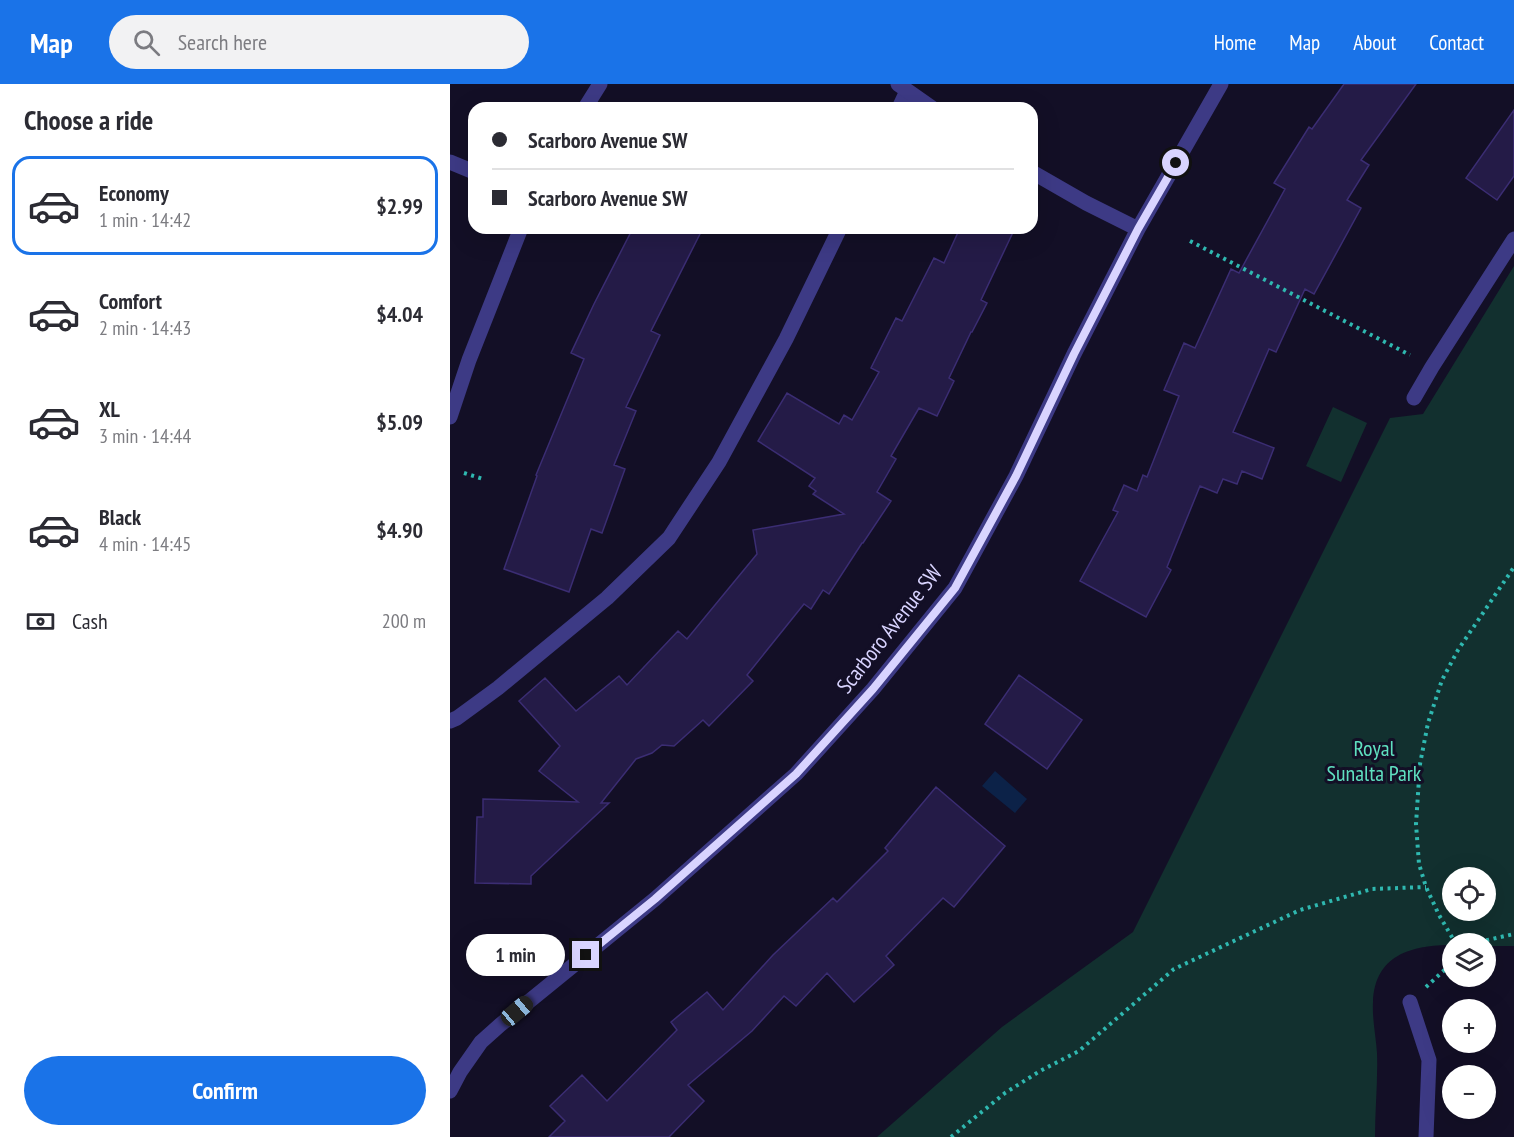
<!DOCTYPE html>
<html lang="en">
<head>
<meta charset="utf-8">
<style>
  :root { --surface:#fff; --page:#f2f2f3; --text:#2b2b33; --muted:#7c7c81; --line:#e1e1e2; --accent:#1a73e8 }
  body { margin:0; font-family:"PT Sans Narrow",sans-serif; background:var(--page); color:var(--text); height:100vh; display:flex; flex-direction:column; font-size:22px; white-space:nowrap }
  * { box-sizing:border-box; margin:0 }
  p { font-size:20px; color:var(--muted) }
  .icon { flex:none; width:33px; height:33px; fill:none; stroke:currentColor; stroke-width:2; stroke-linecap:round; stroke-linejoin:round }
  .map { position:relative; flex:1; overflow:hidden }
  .details { display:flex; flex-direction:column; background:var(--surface); width:450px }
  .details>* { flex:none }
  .guide { position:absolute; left:18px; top:18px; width:570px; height:132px; border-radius:18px; box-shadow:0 6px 24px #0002; display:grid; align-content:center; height:132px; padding:0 24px; background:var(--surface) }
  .controls { position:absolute; left:992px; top:783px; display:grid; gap:12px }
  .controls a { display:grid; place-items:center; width:54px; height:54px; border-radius:50%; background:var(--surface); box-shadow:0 6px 24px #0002; font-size:30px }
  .end { position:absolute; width:27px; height:27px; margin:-14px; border:8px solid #d9d4ff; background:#111; box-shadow:0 0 0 3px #111 }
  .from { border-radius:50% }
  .bubble { position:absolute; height:42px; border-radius:21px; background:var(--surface); box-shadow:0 6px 24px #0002; font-size:20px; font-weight:600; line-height:42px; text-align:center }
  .car { position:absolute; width:18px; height:36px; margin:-18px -9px; border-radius:8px; box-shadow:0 0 4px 2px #0007; background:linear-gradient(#222 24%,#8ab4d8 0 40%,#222 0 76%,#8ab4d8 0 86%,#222 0) }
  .guide b { display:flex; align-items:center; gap:21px; height:57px; font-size:22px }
  .guide b+b { border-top:2px solid var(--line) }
  .guide i { width:15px; height:15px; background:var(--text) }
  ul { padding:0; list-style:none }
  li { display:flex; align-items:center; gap:18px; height:99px; margin:0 12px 9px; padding:0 12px; border:3px solid transparent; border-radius:18px }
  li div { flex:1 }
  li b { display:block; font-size:22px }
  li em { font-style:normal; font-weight:600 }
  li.on { border-color:var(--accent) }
  li>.icon { width:54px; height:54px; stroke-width:1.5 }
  h2 { padding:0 24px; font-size:27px; line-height:72px }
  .pay { display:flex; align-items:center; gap:15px; height:66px; padding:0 24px; font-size:22px }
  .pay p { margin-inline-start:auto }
  .primary-button { display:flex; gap:12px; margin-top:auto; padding:12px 24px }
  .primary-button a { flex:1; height:69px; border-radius:36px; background:var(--accent); color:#fff; font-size:24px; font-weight:600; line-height:69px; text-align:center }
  header { display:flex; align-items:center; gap:36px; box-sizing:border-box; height:84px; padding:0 30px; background:var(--accent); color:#fff }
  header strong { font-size:28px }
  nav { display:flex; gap:33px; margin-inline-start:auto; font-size:21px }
  .search { width:420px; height:54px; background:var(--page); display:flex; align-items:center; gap:15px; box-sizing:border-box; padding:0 21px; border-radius:33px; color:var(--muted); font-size:22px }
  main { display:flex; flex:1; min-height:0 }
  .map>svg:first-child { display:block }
  .green { fill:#12302f; fill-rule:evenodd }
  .water { fill:#0c2248 }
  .building { fill:#241b47; stroke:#3b2d73; stroke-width:1.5 }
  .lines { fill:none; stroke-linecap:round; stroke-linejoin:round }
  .path { stroke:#2fb8b0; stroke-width:4; stroke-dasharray:3 4.5; stroke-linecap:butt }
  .service { stroke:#3d3a85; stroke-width:15 }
  .minor { stroke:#3d3a85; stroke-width:15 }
  .route { stroke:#d9d4ff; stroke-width:8 }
  .labels { text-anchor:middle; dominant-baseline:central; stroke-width:6; stroke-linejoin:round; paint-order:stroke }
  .street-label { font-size:22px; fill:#d9d4ff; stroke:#130f26 }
  .park-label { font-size:22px; fill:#5fe0c0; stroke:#130f26 }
</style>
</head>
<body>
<header>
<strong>Map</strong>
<div class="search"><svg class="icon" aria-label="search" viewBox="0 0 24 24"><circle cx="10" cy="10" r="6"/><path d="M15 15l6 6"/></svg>Search here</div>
<nav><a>Home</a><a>Map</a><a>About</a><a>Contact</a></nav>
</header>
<main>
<section class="details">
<h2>Choose a ride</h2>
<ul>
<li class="on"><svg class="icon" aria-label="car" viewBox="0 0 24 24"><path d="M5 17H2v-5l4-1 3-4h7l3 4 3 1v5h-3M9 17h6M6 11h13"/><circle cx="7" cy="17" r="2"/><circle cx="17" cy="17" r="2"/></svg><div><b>Economy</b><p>1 min · 14:42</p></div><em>$2.99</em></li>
<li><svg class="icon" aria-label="car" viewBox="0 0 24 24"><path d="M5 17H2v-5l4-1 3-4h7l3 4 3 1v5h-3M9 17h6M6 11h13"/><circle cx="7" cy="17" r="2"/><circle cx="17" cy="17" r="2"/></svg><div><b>Comfort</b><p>2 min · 14:43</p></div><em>$4.04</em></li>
<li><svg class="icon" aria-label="car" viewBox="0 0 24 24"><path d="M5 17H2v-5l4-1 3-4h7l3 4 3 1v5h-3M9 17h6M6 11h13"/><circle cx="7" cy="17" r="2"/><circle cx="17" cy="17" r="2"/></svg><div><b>XL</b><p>3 min · 14:44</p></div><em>$5.09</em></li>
<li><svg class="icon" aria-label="car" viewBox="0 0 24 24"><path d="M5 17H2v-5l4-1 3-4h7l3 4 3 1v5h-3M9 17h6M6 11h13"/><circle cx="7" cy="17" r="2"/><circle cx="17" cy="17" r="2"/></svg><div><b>Black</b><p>4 min · 14:45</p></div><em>$4.90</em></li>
</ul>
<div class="pay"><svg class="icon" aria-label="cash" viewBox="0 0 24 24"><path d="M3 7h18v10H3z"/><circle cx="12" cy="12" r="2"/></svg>Cash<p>200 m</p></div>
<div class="primary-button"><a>Confirm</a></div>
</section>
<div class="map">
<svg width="1064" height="1053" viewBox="0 0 1064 1053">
  <rect width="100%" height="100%" fill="#130f26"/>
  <path class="green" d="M 1064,182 L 1064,862 L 1035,862 L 1035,860 L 1002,860 L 1002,861 C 961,861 925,871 923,918 C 922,935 926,953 927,969 C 928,997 925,1025 925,1053 L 427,1053 L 552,943 L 683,848 L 940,334 L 973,330 ZM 1002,794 L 1035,794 L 1035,826 L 1002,826 Z
    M 883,323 L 917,339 L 891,398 L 856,382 Z"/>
  <path class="water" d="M 545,687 L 577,715 L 565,729 L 532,702 Z"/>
  <path class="building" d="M 894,0 L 966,0 L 911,76 L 919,81 L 897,116 L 911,124 L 864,210 L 855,205 L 826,268 L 819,265 L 783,348 L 824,364 L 812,395 L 792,387 L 787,400 L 773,395 L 767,409 L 750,402 L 717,483 L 721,486 L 696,533 L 630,497 L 668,428 L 663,426 L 674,401 L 687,407 L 693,391 L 697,393 L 729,312 L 714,306 L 734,259 L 745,264 L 781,185 L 789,189 L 835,105 L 824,99 L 859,43 L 862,45 Z
    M 1064,26 L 1064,92 L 1047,116 L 1016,94 Z
    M 183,144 L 253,144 L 201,247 L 210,251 L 176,323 L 186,327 L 164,381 L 175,385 L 152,449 L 141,445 L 119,508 L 54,485 L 87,392 L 86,391 L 134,275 L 121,269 L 144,220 Z
    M 510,144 L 565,144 L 531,216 L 537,219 L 522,248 L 521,248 L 499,294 L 504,297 L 487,332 L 469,324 L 441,372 L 446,375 L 427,408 L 441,417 L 413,459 L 412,459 L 379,510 L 373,506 L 361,525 L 354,520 L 297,591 L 303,597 L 259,642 L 253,636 L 224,662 L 212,661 L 202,669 L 186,675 L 151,719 L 159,719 L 81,792 L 81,800 L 25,799 L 27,733 L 33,733 L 33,715 L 128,718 L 89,687 L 110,662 L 69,617 L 95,594 L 126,627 L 169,592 L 177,601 L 228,547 L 237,555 L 307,470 L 303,446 L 394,430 L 363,410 L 366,407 L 359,402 L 365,394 L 308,357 L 337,309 L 389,340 L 394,331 L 402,336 L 429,288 L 421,284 L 446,234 L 452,237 L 484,174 L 494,179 Z
    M 569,591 L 632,636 L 597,685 L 535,640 Z
    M 486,703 L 555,762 L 504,823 L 493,814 L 436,872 L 444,881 L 404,918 L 377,889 L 346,922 L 334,912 L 302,947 L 238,1001 L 254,1017 L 219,1053 L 99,1053 L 115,1037 L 100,1022 L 132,991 L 157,1017 L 227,946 L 221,938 L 257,908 L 273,926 L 323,871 L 383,814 L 387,818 L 438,767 L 435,764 Z"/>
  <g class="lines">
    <path class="path" d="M 740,157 L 960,271
      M 14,389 L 33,395
      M 1006,860 L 989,831 L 976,803 L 969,780 L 966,740 L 970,680 L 978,639 L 992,596 L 1008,566 L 1064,483
      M 1030,860 L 1033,857 L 1064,850
      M 976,903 L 1002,879
      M 501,1053 L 555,1009 L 590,987 L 629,967 L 724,885 L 850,826 L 922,805 L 976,803"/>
    <path class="service" d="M 449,24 L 457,7
      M 0,78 L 24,88
      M 964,314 L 982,283 L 1064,155
      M 0,637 L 7,634 L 48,604 L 157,514 L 219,454 L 269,378 L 336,255 L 390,144"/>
    <path class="minor" d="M 448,0 L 482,24
      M 135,24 L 150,0
      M 582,88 L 636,119 L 688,145
      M 0,333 L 19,276 L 71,144
      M 960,918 L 979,976 L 976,1053
      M 0,1007 L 10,988 L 31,958 L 50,941 L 205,815 L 346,690 L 423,605 L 505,504 L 566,392 L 624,270 L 688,145 L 771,0"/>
  </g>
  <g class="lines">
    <path class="route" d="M 136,871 L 205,815 L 346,690 L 423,605 L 505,504 L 566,392 L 624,270 L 688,145 L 726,79"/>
  </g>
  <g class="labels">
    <g class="street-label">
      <text transform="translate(439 545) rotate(-52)">Scarboro Avenue SW</text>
    </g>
    <g class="park-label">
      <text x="924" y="664">Royal<tspan x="924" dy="25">Sunalta Park</tspan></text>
    </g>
  </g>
</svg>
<div class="controls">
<a><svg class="icon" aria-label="locate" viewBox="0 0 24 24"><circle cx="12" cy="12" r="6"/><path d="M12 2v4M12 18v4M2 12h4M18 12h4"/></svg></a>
<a><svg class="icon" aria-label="layers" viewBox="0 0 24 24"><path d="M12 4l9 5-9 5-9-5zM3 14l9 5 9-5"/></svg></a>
<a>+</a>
<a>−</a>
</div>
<i class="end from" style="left:726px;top:79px"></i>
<i class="end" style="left:136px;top:871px"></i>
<div class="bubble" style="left:16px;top:850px;width:99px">1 min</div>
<i class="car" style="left:67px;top:927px;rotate:50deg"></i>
<div class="guide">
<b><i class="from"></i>Scarboro Avenue SW</b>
<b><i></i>Scarboro Avenue SW</b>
</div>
</div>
</main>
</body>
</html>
